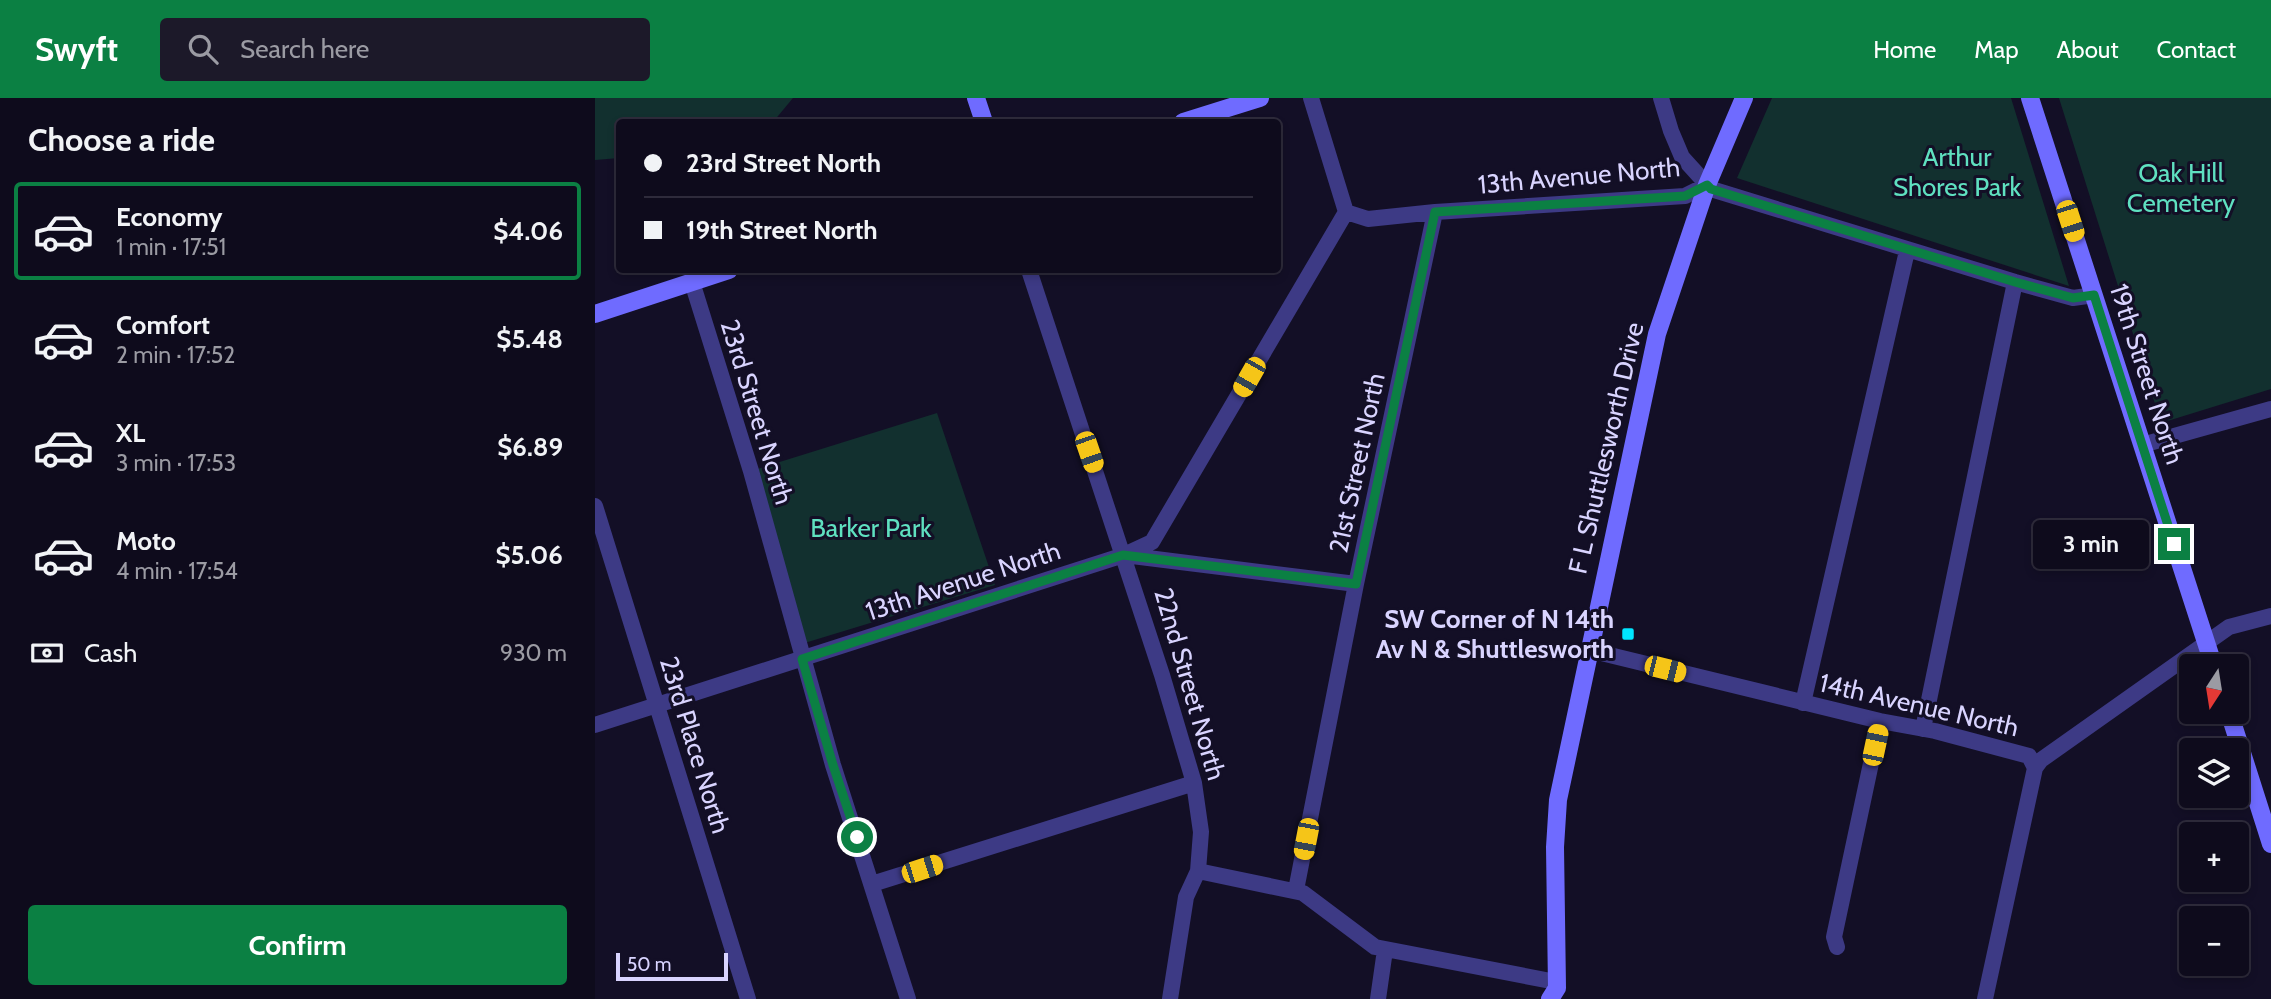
<!DOCTYPE html>
<html lang="en">
<head>
<meta charset="utf-8">
<style>
  :root { --surface:#0e0b1c; --page:#1c1929; --text:#f1f3f6; --muted:#9b9ba3; --line:#2e2b3b; --accent:#0b8043 }
  body { margin:0; font-family:Cabin,sans-serif; background:var(--page); color:var(--text); height:100vh; display:flex; flex-direction:column; font-size:26px; white-space:nowrap }
  * { box-sizing:border-box; margin:0 }
  p { font-size:23px; color:var(--muted) }
  .icon { flex:none; width:38px; height:38px; fill:none; stroke:currentColor; stroke-width:2; stroke-linecap:round; stroke-linejoin:round }
  .map { position:relative; flex:1; overflow:hidden }
  .drawer { display:flex; flex-direction:column; background:var(--surface); width:595px }
  .drawer>* { flex:none }
  .banner { position:absolute; left:21px; top:21px; width:665px; height:154px; border-radius:7px; box-shadow:0 4px 10px #0003,0 0 0 2px var(--line); display:grid; align-content:center; height:154px; padding:0 28px; background:var(--surface) }
  .needle { width:46px; rotate:192deg }
  .buttons { position:absolute; left:1584px; top:556px; display:grid; gap:14px }
  .buttons a { display:grid; place-items:center; width:70px; height:70px; border-radius:7px; background:var(--surface); box-shadow:0 4px 10px #0003,0 0 0 2px var(--line); font-size:35px }
  .scale { position:absolute; left:21px; bottom:18px; width:112px; box-sizing:border-box; padding-left:7px; border:4px solid #d9d4ff; border-top:0; font-size:19px; line-height:24px; white-space:nowrap; color:#d9d4ff; -webkit-text-stroke:5px #130f26; paint-order:stroke }
  .end { position:absolute; width:32px; height:32px; margin:-16px; border:9px solid #0b8043; background:#fff; box-shadow:0 0 0 4px #fff }
  .from { border-radius:50% }
  .bubble { position:absolute; height:49px; border-radius:7px; background:var(--surface); box-shadow:0 4px 10px #0003,0 0 0 2px var(--line); font-size:23px; font-weight:800; line-height:49px; text-align:center }
  .car { position:absolute; width:21px; height:42px; margin:-21px -10px; border-radius:9px; box-shadow:0 0 5px 2px #0007; background:linear-gradient(#f5c518 24%,#345 0 40%,#f5c518 0 76%,#345 0 86%,#f5c518 0) }
  .banner b { display:flex; align-items:center; gap:24px; height:66px; font-size:26px }
  .banner b+b { border-top:2px solid var(--line) }
  .banner i { width:18px; height:18px; background:var(--text) }
  ul { padding:0; list-style:none }
  li { display:flex; align-items:center; gap:21px; height:98px; margin:0 14px 10px; padding:0 14px; border:4px solid transparent; border-radius:7px }
  li div { flex:1 }
  li b { display:block; font-size:26px }
  li em { font-style:normal; font-weight:800 }
  li.current { border-color:var(--accent) }
  li>.icon { width:63px; height:63px; stroke-width:1.5 }
  h2 { padding:0 28px; font-size:32px; line-height:84px }
  .pay { display:flex; align-items:center; gap:18px; height:77px; padding:0 28px; font-size:26px }
  .pay p { margin-inline-start:auto }
  .button { display:flex; gap:14px; margin-top:auto; padding:14px 28px }
  .button a { flex:1; height:80px; border-radius:7px; background:var(--accent); color:#fff; font-size:28px; font-weight:800; line-height:80px; text-align:center }
  header { display:flex; align-items:center; gap:42px; box-sizing:border-box; height:98px; padding:0 35px; background:var(--accent); color:#fff }
  header strong { font-size:33px }
  nav { display:flex; gap:38px; margin-inline-start:auto; font-size:24px }
  .search { width:490px; height:63px; background:var(--page); display:flex; align-items:center; gap:18px; box-sizing:border-box; padding:0 24px; border-radius:7px; color:var(--muted); font-size:26px }
  main { display:flex; flex:1; min-height:0 }
  .map>svg:first-child { display:block }
  .green { fill:#12302f }
  .lines { fill:none; stroke-linecap:round; stroke-linejoin:round }
  .street { stroke:#3d3a85; stroke-width:16 }
  .secondary { stroke:#6f6bff; stroke-width:18 }
  .route { stroke:#0b8043; stroke-width:9 }
  .poi-dot { fill:#00e5ff; stroke:#130f26; stroke-width:2.5 }
  .labels { text-anchor:middle; dominant-baseline:central; stroke-width:6; stroke-linejoin:round; paint-order:stroke }
  .park-label { font-size:26px; fill:#5fe0c0; stroke:#130f26 }
  .street-label { font-size:26px; fill:#d9d4ff; stroke:#130f26 }
  .poi-label { font-size:26px; font-weight:bold; fill:#d9d4ff; stroke:#130f26; text-anchor:end }
</style>
</head>
<body>
<header>
<strong>Swyft</strong>
<div class="search"><svg class="icon" aria-label="search" viewBox="0 0 24 24"><circle cx="10" cy="10" r="6"/><path d="M15 15l6 6"/></svg>Search here</div>
<nav><a>Home</a><a>Map</a><a>About</a><a>Contact</a></nav>
</header>
<main>
<section class="drawer">
<h2>Choose a ride</h2>
<ul>
<li class="current"><svg class="icon" aria-label="car" viewBox="0 0 24 24"><path d="M5 17H2v-5l4-1 3-4h7l3 4 3 1v5h-3M9 17h6M6 11h13"/><circle cx="7" cy="17" r="2"/><circle cx="17" cy="17" r="2"/></svg><div><b>Economy</b><p>1 min · 17:51</p></div><em>$4.06</em></li>
<li><svg class="icon" aria-label="car" viewBox="0 0 24 24"><path d="M5 17H2v-5l4-1 3-4h7l3 4 3 1v5h-3M9 17h6M6 11h13"/><circle cx="7" cy="17" r="2"/><circle cx="17" cy="17" r="2"/></svg><div><b>Comfort</b><p>2 min · 17:52</p></div><em>$5.48</em></li>
<li><svg class="icon" aria-label="car" viewBox="0 0 24 24"><path d="M5 17H2v-5l4-1 3-4h7l3 4 3 1v5h-3M9 17h6M6 11h13"/><circle cx="7" cy="17" r="2"/><circle cx="17" cy="17" r="2"/></svg><div><b>XL</b><p>3 min · 17:53</p></div><em>$6.89</em></li>
<li><svg class="icon" aria-label="car" viewBox="0 0 24 24"><path d="M5 17H2v-5l4-1 3-4h7l3 4 3 1v5h-3M9 17h6M6 11h13"/><circle cx="7" cy="17" r="2"/><circle cx="17" cy="17" r="2"/></svg><div><b>Moto</b><p>4 min · 17:54</p></div><em>$5.06</em></li>
</ul>
<div class="pay"><svg class="icon" aria-label="cash" viewBox="0 0 24 24"><path d="M3 7h18v10H3z"/><circle cx="12" cy="12" r="2"/></svg>Cash<p>930 m</p></div>
<div class="button"><a>Confirm</a></div>
</section>
<div class="map">
<svg width="1676" height="901" viewBox="0 0 1676 901">
  <rect width="100%" height="100%" fill="#130f26"/>
  <path class="green" d="M 0,0 L 198,0 L 178,24 L 24,24 L 24,60 L 0,62 Z
    M 1177,0 L 1416,0 L 1474,188 L 1142,80 Z
    M 1464,0 L 1676,0 L 1676,291 L 1566,325 Z
    M 342,315 L 400,487 L 203,547 L 156,373 Z"/>
  <g class="lines">
    <path class="street" d="M 716,0 L 751,114
      M 1066,0 L 1076,33 L 1087,59 L 1116,91 L 1420,184 L 1478,200 L 1499,197
      M 751,114 L 773,121 L 840,114 L 1090,98 L 1112,87
      M 434,172 L 567,577 L 599,685 L 606,734 L 603,773 L 591,799 L 575,901
      M 97,184 L 156,373 L 238,667 L 313,901
      M 1547,347 L 1676,311
      M 0,408 L 153,901
      M 529,457 L 557,444 L 751,114
      M 994,552 L 1285,623 L 1340,633 L 1434,658 L 1440,670
      M 1208,605 L 1312,153
      M 0,627 L 529,457 L 761,486
      M 1328,631 L 1420,184
      M 603,773 L 708,795 L 780,849 L 961,884
      M 277,786 L 599,685
      M 701,792 L 761,486 L 840,114
      M 1242,849 L 1239,839 L 1285,623
      M 783,901 L 790,852
      M 1390,901 L 1440,670 L 1446,662 L 1634,529 L 1676,518"/>
    <path class="secondary" d="M 381,0 L 389,24
      M 1435,0 L 1619,569
      M 588,24 L 665,0
      M 0,216 L 134,172
      M 1634,614 L 1676,746
      M 955,901 L 962,890 L 960,749 L 963,702 L 1062,236 L 1112,87 L 1149,0"/>
  </g>
  <g class="lines">
    <path class="route" d="M 262,739 L 238,667 L 207,561 L 528,457 L 761,486 L 840,114 L 1090,98 L 1112,87 L 1116,91 L 1420,184 L 1478,200 L 1499,197 L 1579,446"/>
  </g>
  <rect class="poi-dot" x="1026" y="529" width="14" height="14" rx="3.5"/>
  <g class="labels">
    <g class="park-label">
      <text x="1362" y="59">Arthur<tspan x="1362" dy="30">Shores Park</tspan></text>
      <text x="1586" y="75">Oak Hill<tspan x="1586" dy="30">Cemetery</tspan></text>
      <text x="276" y="430">Barker Park</text>
    </g>
    <g class="street-label">
      <text transform="translate(984 78) rotate(-5)">13th Avenue North</text>
      <text transform="translate(1552 276) rotate(72)">19th Street North</text>
      <text transform="translate(162 314) rotate(73)">23rd Street North</text>
      <text transform="translate(1011 350) rotate(-77)">F L Shuttlesworth Drive</text>
      <text transform="translate(762 365) rotate(-78)">21st Street North</text>
      <text transform="translate(368 483) rotate(-18)">13th Avenue North</text>
      <text transform="translate(595 586) rotate(74)">22nd Street North</text>
      <text transform="translate(1324 607) rotate(13)">14th Avenue North</text>
      <text transform="translate(100 647) rotate(73)">23rd Place North</text>
    </g>
    <g class="poi-label">
      <text x="1019" y="521">SW Corner of N 14th<tspan x="1019" dy="30">Av N &amp; Shuttlesworth</tspan></text>
    </g>
  </g>
</svg>
<div class="buttons">
<a><svg class="needle" viewBox="-14 -14 28 28"><path d="M0-13l5 13h-10z" fill="#e53935"/><path d="M0 13l5-13h-10z" fill="#9b9ba3"/></svg></a>
<a><svg class="icon" aria-label="layers" viewBox="0 0 24 24"><path d="M12 4l9 5-9 5-9-5zM3 14l9 5 9-5"/></svg></a>
<a>+</a>
<a>−</a>
</div>
<div class="scale">50 m</div>
<i class="end from" style="left:262px;top:739px"></i>
<i class="end" style="left:1579px;top:446px"></i>
<div class="bubble" style="left:1438px;top:422px;width:116px">3 min</div>
<i class="car" style="left:1475px;top:123px;rotate:162deg"></i>
<i class="car" style="left:654px;top:279px;rotate:210deg"></i>
<i class="car" style="left:494px;top:354px;rotate:161deg"></i>
<i class="car" style="left:1070px;top:571px;rotate:104deg"></i>
<i class="car" style="left:1280px;top:647px;rotate:12deg"></i>
<i class="car" style="left:711px;top:741px;rotate:191deg"></i>
<i class="car" style="left:327px;top:771px;rotate:72deg"></i>
<div class="banner">
<b><i class="from"></i>23rd Street North</b>
<b><i></i>19th Street North</b>
</div>
</div>
</main>
</body>
</html>
